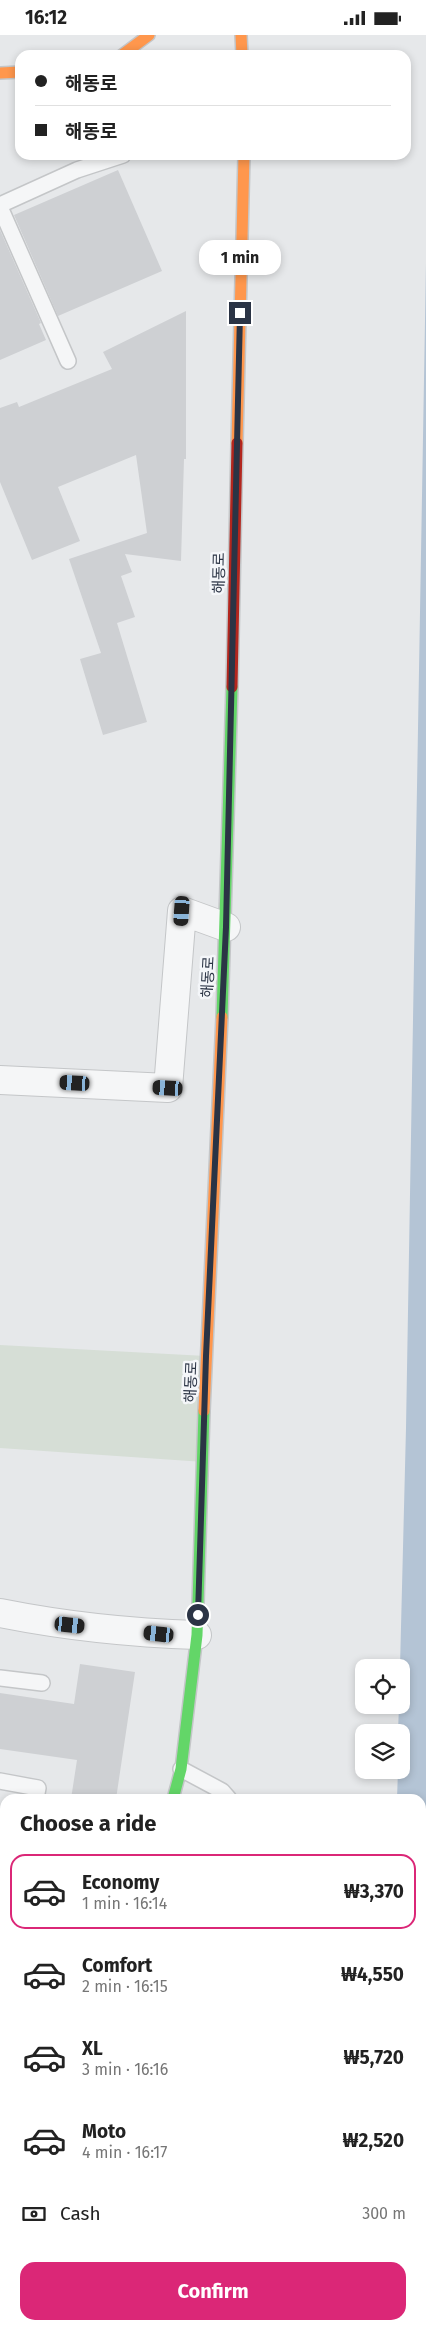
<!DOCTYPE html>
<html lang="en">
<head>
<meta charset="utf-8">
<style>
  :root { --surface:#fff; --page:#f6f6f6; --text:#222; --muted:#767676; --line:#e0e0e0; --accent:#db2777 }
  body { margin:0; font-family:"Fira Sans","Noto Sans KR",sans-serif; background:var(--page); color:var(--text); height:100vh; display:flex; flex-direction:column; font-size:19px; white-space:nowrap }
  * { box-sizing:border-box; margin:0 }
  p { font-size:16px; color:var(--muted) }
  .icon { flex:none; width:28px; height:28px; fill:none; stroke:currentColor; stroke-width:2; stroke-linecap:round; stroke-linejoin:round }
  .map { position:relative; flex:1; overflow:hidden }
  .details { position:absolute; left:0px; top:1759px; width:426px; height:536px; display:flex; flex-direction:column; background:var(--surface); border-radius:15px 15px 0 0; box-shadow:0 2px 8px #0003 }
  .details>* { flex:none }
  .hud { position:absolute; left:15px; top:15px; width:396px; height:110px; border-radius:15px; box-shadow:0 2px 8px #0003; display:grid; align-content:center; height:110px; padding:0 20px; background:var(--surface) }
  .controls { position:absolute; left:355px; top:1624px; display:grid; gap:10px }
  .controls a { display:grid; place-items:center; width:55px; height:55px; border-radius:10px; background:var(--surface); box-shadow:0 2px 8px #0003; font-size:25px }
  .end { position:absolute; width:22px; height:22px; margin:-11px; border:6px solid #2b3445; background:#fff; box-shadow:0 0 0 2px #fff }
  .from { border-radius:50% }
  .bubble { position:absolute; height:35px; border-radius:15px; background:var(--surface); box-shadow:0 2px 8px #0003; font-size:16px; font-weight:700; line-height:35px; text-align:center }
  .car { position:absolute; width:15px; height:30px; margin:-15px -8px; border-radius:6px; box-shadow:0 0 4px 1px #0007; background:linear-gradient(#222 24%,#8ab4d8 0 40%,#222 0 76%,#8ab4d8 0 86%,#222 0) }
  .hud b { display:flex; align-items:center; gap:18px; height:48px; font-size:19px }
  .hud b+b { border-top:1px solid var(--line) }
  .hud i { width:12px; height:12px; background:var(--text) }
  ul { padding:0; list-style:none }
  li { display:flex; align-items:center; gap:15px; height:75px; margin:0 10px 8px; padding:0 10px; border:2px solid transparent; border-radius:15px }
  li div { flex:1 }
  li b { display:block; font-size:19px }
  li em { font-style:normal; font-weight:700 }
  li.active { border-color:var(--accent) }
  li>.icon { width:45px; height:45px; stroke-width:1.5 }
  h2 { padding:0 20px; font-size:22px; line-height:60px }
  .pay { display:flex; align-items:center; gap:12px; height:55px; padding:0 20px; font-size:19px }
  .pay p { margin-inline-start:auto }
  .action { display:flex; gap:10px; margin-top:auto; padding:10px 20px }
  .action a { flex:1; height:58px; border-radius:15px; background:var(--accent); color:#fff; font-size:20px; font-weight:700; line-height:58px; text-align:center }
  .status { display:flex; justify-content:space-between; align-items:center; height:35px; padding:0 25px; background:var(--surface); direction:ltr }
  .status svg { height:14px; fill:currentColor }
  .map>svg:first-child { display:block }
  .green { fill:#d6ded6 }
  .water { fill:#b4c4d5 }
  .building { fill:#ced0d3 }
  .lines { fill:none; stroke-linecap:round; stroke-linejoin:round }
  .lane-casing { stroke:#c4c6c8; stroke-width:18 }
  .street-casing { stroke:#c4c6c8; stroke-width:30 }
  .fast-casing { stroke:#c4c6c8; stroke-width:14 }
  .slow-casing { stroke:#c4c6c8; stroke-width:14 }
  .jam-casing { stroke:#c4c6c8; stroke-width:14 }
  .lane { stroke:#f5f6f7; stroke-width:15 }
  .street { stroke:#f5f6f7; stroke-width:28 }
  .fast { stroke:#63d668; stroke-width:11 }
  .slow { stroke:#ff974d; stroke-width:11 }
  .jam { stroke:#b3261e; stroke-width:11 }
  .route { stroke:#2b3445; stroke-width:6 }
  .labels { text-anchor:middle; dominant-baseline:central; stroke-width:5; stroke-linejoin:round; paint-order:stroke }
  .street-label { font-size:15px; fill:#2b3445; stroke:#f4f6f9 }
</style>
</head>
<body>
<div class="status"><b>16:12</b><svg viewBox="0 0 49 12"><path d="M0 12V9h3v3zM5 12V6h3v6zM10 12V3h3v9zM15 12V0h3v12zM26 1h20v11H26zM47 4h2v5h-2z"/></svg></div>
<div class="map">
<svg width="426" height="2294" viewBox="0 0 426 2294">
  <rect width="100%" height="100%" fill="#e6e8ea"/>
  <path class="green" d="M 0,1310 L 206,1321 L 204,1427 L 0,1413 Z
    M 131,2290 L 256,2290 L 255,2294 L 131,2294 Z"/>
  <path class="water" d="M 426,228 L 426,2294 L 383,2294 L 383,2290 L 421,2290 L 421,1764 L 397,1764 L 398,1735 L 401,1735 L 401,1698 L 398,1697 L 399,1670 L 401,1670 L 400,1632 L 406,1393 Z"/>
  <path class="building" d="M 118,135 L 162,236 L 58,281 L 14,180 Z
    M 0,195 L 41,288 L 39,289 L 46,305 L 0,325 Z
    M 186,276 L 186,424 L 184,424 L 181,526 L 125,519 L 132,537 L 121,541 L 135,582 L 117,588 L 147,687 L 103,700 L 80,624 L 101,618 L 69,524 L 147,498 L 136,420 L 58,452 L 80,506 L 32,525 L 0,447 L 0,373 L 17,367 L 19,372 L 112,334 L 103,317 Z
    M 80,1629 L 135,1637 L 116,1764 L 71,1764 L 77,1725 L 0,1714 L 0,1658 L 74,1669 Z"/>
  <g class="lines">
    <defs>
      <path id="lane" d="M 0,170 L 77,135 L 123,120
        M 0,172 L 68,326
        M 0,1643 L 42,1648
        M 181,1734 L 222,1756 L 229,1764
        M 0,1746 L 38,1753 L 36,1764
        M 272,2294 L 272,2290"/>
      <path id="street" d="M 0,1045 L 168,1053 L 182,876 L 226,892
        M 0,1578 C 65,1591 131,1598 197,1600
        M 0,1976 L 5,1973
        M 113,2294 L 114,2290"/>
      <path id="fast" d="M 222,982 L 232,652
        M 173,1764 L 181,1734 L 197,1600 L 204,1376
        M 0,2168 L 5,2161"/>
      <path id="slow" d="M 241,0 L 242,20
        M 122,20 L 149,0
        M 0,38 L 20,37
        M 237,408 L 244,120
        M 204,1376 L 222,982"/>
      <path id="jam" d="M 232,652 L 237,408"/>
    </defs>
    <use href="#lane" class="lane-casing"/>
    <use href="#street" class="street-casing"/>
    <use href="#fast" class="fast-casing"/>
    <use href="#slow" class="slow-casing"/>
    <use href="#jam" class="jam-casing"/>
    <use href="#lane" class="lane"/>
    <use href="#street" class="street"/>
    <use href="#fast" class="fast"/>
    <use href="#slow" class="slow"/>
    <use href="#jam" class="jam"/>
  </g>
  <g class="lines">
    <path class="route" d="M 198,1580 L 206,1321 L 226,892 L 240,278"/>
  </g>
  <g class="labels">
    <g class="street-label">
      <text transform="translate(219 538) rotate(-89)">해동로</text>
      <text transform="translate(208 942) rotate(-87)">해동로</text>
      <text transform="translate(191 1347) rotate(-88)">해동로</text>
    </g>
  </g>
</svg>
<div class="controls">
<a><svg class="icon" aria-label="locate" viewBox="0 0 24 24"><circle cx="12" cy="12" r="6"/><path d="M12 2v4M12 18v4M2 12h4M18 12h4"/></svg></a>
<a><svg class="icon" aria-label="layers" viewBox="0 0 24 24"><path d="M12 4l9 5-9 5-9-5zM3 14l9 5 9-5"/></svg></a>
</div>
<i class="end from" style="left:198px;top:1580px"></i>
<i class="end" style="left:240px;top:278px"></i>
<div class="bubble" style="left:199px;top:205px;width:82px">1 min</div>
<i class="car" style="left:182px;top:876px;rotate:184deg"></i>
<i class="car" style="left:75px;top:1048px;rotate:273deg"></i>
<i class="car" style="left:168px;top:1053px;rotate:273deg"></i>
<i class="car" style="left:70px;top:1590px;rotate:96deg"></i>
<i class="car" style="left:159px;top:1599px;rotate:276deg"></i>
<div class="hud">
<b><i class="from"></i>해동로</b>
<b><i></i>해동로</b>
</div>
<section class="details">
<h2>Choose a ride</h2>
<ul>
<li class="active"><svg class="icon" aria-label="car" viewBox="0 0 24 24"><path d="M5 17H2v-5l4-1 3-4h7l3 4 3 1v5h-3M9 17h6M6 11h13"/><circle cx="7" cy="17" r="2"/><circle cx="17" cy="17" r="2"/></svg><div><b>Economy</b><p>1 min · 16:14</p></div><em>₩3,370</em></li>
<li><svg class="icon" aria-label="car" viewBox="0 0 24 24"><path d="M5 17H2v-5l4-1 3-4h7l3 4 3 1v5h-3M9 17h6M6 11h13"/><circle cx="7" cy="17" r="2"/><circle cx="17" cy="17" r="2"/></svg><div><b>Comfort</b><p>2 min · 16:15</p></div><em>₩4,550</em></li>
<li><svg class="icon" aria-label="car" viewBox="0 0 24 24"><path d="M5 17H2v-5l4-1 3-4h7l3 4 3 1v5h-3M9 17h6M6 11h13"/><circle cx="7" cy="17" r="2"/><circle cx="17" cy="17" r="2"/></svg><div><b>XL</b><p>3 min · 16:16</p></div><em>₩5,720</em></li>
<li><svg class="icon" aria-label="car" viewBox="0 0 24 24"><path d="M5 17H2v-5l4-1 3-4h7l3 4 3 1v5h-3M9 17h6M6 11h13"/><circle cx="7" cy="17" r="2"/><circle cx="17" cy="17" r="2"/></svg><div><b>Moto</b><p>4 min · 16:17</p></div><em>₩2,520</em></li>
</ul>
<div class="pay"><svg class="icon" aria-label="cash" viewBox="0 0 24 24"><path d="M3 7h18v10H3z"/><circle cx="12" cy="12" r="2"/></svg>Cash<p>300 m</p></div>
<div class="action"><a>Confirm</a></div>
</section>
</div>
</body>
</html>
